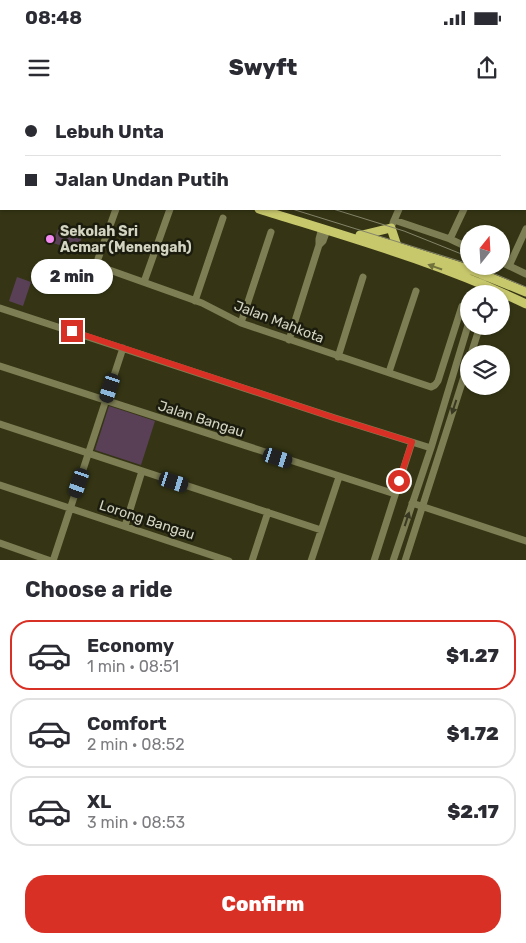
<!DOCTYPE html>
<html lang="en">
<head>
<meta charset="utf-8">
<style>
  :root { --surface:#fff; --page:#f2f2f3; --text:#2b2b33; --muted:#7c7c81; --line:#e1e1e2; --accent:#d93025 }
  body { margin:0; font-family:Rubik,sans-serif; background:var(--page); color:var(--text); height:100vh; display:flex; flex-direction:column; font-size:19px; white-space:nowrap }
  * { box-sizing:border-box; margin:0 }
  p { font-size:16px; color:var(--muted) }
  .icon { flex:none; width:28px; height:28px; fill:none; stroke:currentColor; stroke-width:2; stroke-linecap:round; stroke-linejoin:round }
  .map { position:relative; height:460px; overflow:hidden }
  .drawer { display:flex; flex-direction:column; background:var(--surface); flex:1 }
  .drawer>* { flex:none }
  .top-card { position:absolute; left:0px; top:0px; width:526px; height:110px; box-shadow:0 1px 4px #0004; display:grid; align-content:center; height:110px; padding:0 25px; background:var(--surface) }
  .needle { width:32px; rotate:18deg }
  .controls { position:absolute; left:460px; top:125px; display:grid; gap:10px }
  .controls a { display:grid; place-items:center; width:50px; height:50px; border-radius:50%; background:var(--surface); box-shadow:0 1px 4px #0004; font-size:25px }
  .end { position:absolute; width:22px; height:22px; margin:-11px; border:6px solid #d93025; background:#fff; box-shadow:0 0 0 2px #fff }
  .from { border-radius:50% }
  .bubble { position:absolute; height:35px; border-radius:18px; background:var(--surface); box-shadow:0 1px 4px #0004; font-size:16px; font-weight:800; line-height:35px; text-align:center }
  .car { position:absolute; width:15px; height:30px; margin:-15px -8px; border-radius:6px; box-shadow:0 0 4px 1px #0007; background:linear-gradient(#222 24%,#8ab4d8 0 40%,#222 0 76%,#8ab4d8 0 86%,#222 0) }
  .top-card b { display:flex; align-items:center; gap:18px; height:48px; font-size:19px }
  .top-card b+b { border-top:1px solid var(--line) }
  .top-card i { width:12px; height:12px; background:var(--text) }
  ul { padding:0; list-style:none }
  li { display:flex; align-items:center; gap:15px; height:70px; margin:0 10px 8px; padding:0 15px; border:2px solid var(--line); border-radius:20px }
  li div { flex:1 }
  li b { display:block; font-size:19px }
  li em { font-style:normal; font-weight:800 }
  li.on { border-color:var(--accent) }
  li>.icon { width:45px; height:45px; stroke-width:1.5 }
  h2 { padding:0 25px; font-size:22px; line-height:60px }
  .primary-button { display:flex; gap:10px; margin-top:auto; padding:10px 25px }
  .primary-button a { flex:1; height:58px; border-radius:20px; background:var(--accent); color:#fff; font-size:20px; font-weight:800; line-height:58px; text-align:center }
  .status { display:flex; justify-content:space-between; align-items:center; height:35px; padding:0 25px; background:var(--surface); direction:ltr }
  .status svg { height:14px; fill:currentColor }
  header { display:flex; justify-content:space-between; align-items:center; height:65px; padding:0 25px; background:var(--surface); font-size:22px; font-weight:800 }
  .map>svg:first-child { display:block }
  .green { fill:#594057 }
  .lines { fill:none; stroke-linecap:round; stroke-linejoin:round }
  .minor { stroke:#7d7e53; stroke-width:7 }
  .major { stroke:#c7c76c; stroke-width:9 }
  .tram { stroke:#84846b; stroke-width:1 }
  .oneway { fill:#72723d }
  .oneway2 { fill:#393923 }
  .route { stroke:#d93025; stroke-width:6 }
  .poi-dot { fill:#f489f0; stroke:#1c1c0e; stroke-width:2 }
  .labels { text-anchor:middle; dominant-baseline:central; stroke-width:5; stroke-linejoin:round; paint-order:stroke }
  .poi-label { font-size:14px; font-weight:bold; fill:#d3d4c1; stroke:#1c1c0e; text-anchor:start }
  .street-label { font-size:14px; fill:#d3d4c1; stroke:#1c1c0e }
</style>
</head>
<body>
<div class="status"><b>08:48</b><svg viewBox="0 0 49 12"><path d="M0 12V9h3v3zM5 12V6h3v6zM10 12V3h3v9zM15 12V0h3v12zM26 1h20v11H26zM47 4h2v5h-2z"/></svg></div>
<header><svg class="icon" aria-label="menu" viewBox="0 0 24 24"><path d="M4 6h16M4 12h16M4 18h16"/></svg>Swyft<svg class="icon" aria-label="share" viewBox="0 0 24 24"><path d="M12 15V3M7 8l5-5 5 5M5 13v7h14v-7"/></svg></header>
<div class="map">
<svg width="526" height="461" viewBox="0 0 526 461">
  <rect width="100%" height="100%" fill="#353515"/>
  <path class="green" d="M 58,129 L 82,137 L 77,151 L 53,143 Z
    M 17,177 L 31,182 L 23,206 L 9,201 Z
    M 109,306 L 155,321 L 141,365 L 95,350 Z"/>
  <g class="lines">
    <path class="minor" d="M 52,1 L 54,0
      M 447,1 L 448,0
      M 513,1 L 514,0
      M 0,74 L 1,71
      M 116,109 L 98,159 L 98,164 L 101,167 L 202,203 L 241,223 L 431,287 L 435,285 L 438,281 L 462,206
      M 394,120 L 450,139 L 469,148
      M 393,123 L 399,109
      M 450,139 L 464,109
      M 319,145 L 323,141 L 327,130
      M 501,162 L 526,174
      M 509,166 L 526,129
      M 144,182 L 170,109
      M 477,194 L 483,179
      M 195,201 L 223,118
      M 0,208 L 335,318 L 431,348
      M 241,223 L 271,132
      M 289,240 L 319,145 L 319,139 L 322,128
      M 471,254 L 480,226
      M 338,257 L 363,177
      M 0,266 L 395,394
      M 389,272 L 416,191
      M 0,324 L 321,430
      M 0,385 L 229,461
      M 412,403 L 526,441
      M 125,426 L 142,371
      M 0,443 L 51,461
      M 53,461 L 123,248
      M 252,461 L 268,412
      M 311,461 L 339,377
      M 374,461 L 412,342
      M 393,461 L 431,348 L 469,222
      M 405,461 L 469,261"/>
    <path class="major" d="M 99,0 L 100,1
      M 114,0 L 115,1
      M 259,109 C 348,137 441,163 526,204
      M 360,135 L 474,171 L 526,192
      M 362,135 L 391,128 L 397,146"/>
    <path class="tram" d="M 112,0 L 113,1
      M 292,109 L 469,164
      M 333,109 L 404,131 L 469,157
      M 476,166 L 526,187"/>
  </g>
  <defs><path id="oneway-solid" d="M-6-.8H1V-3.2L6.5 0L1 3.2V.8H-6Z" transform="scale(1.25)"/></defs>
  <use class="oneway" href="#oneway-solid" transform="translate(435 167) rotate(-161)"/>
  <g class="oneway2">
    <use href="#oneway-solid" transform="translate(454 307) rotate(108)"/>
    <use href="#oneway-solid" transform="translate(407 419) rotate(-72)"/>
  </g>
  <g class="lines">
    <path class="route" d="M 72,231 L 335,318 L 412,342 L 399,381"/>
  </g>
  <circle class="poi-dot" cx="50" cy="139" r="5"/>
  <g class="labels">
    <g class="poi-label">
      <text x="60" y="131">Sekolah Sri<tspan x="60" dy="16">Acmar (Menengah)</tspan></text>
    </g>
    <g class="street-label">
      <text transform="translate(279 222) rotate(21)">Jalan Mahkota</text>
      <text transform="translate(201 319) rotate(18)">Jalan Bangau</text>
      <text transform="translate(147 420) rotate(18)">Lorong Bangau</text>
    </g>
  </g>
</svg>
<div class="controls">
<a><svg class="needle" viewBox="-14 -14 28 28"><path d="M0-13l5 13h-10z" fill="#e53935"/><path d="M0 13l5-13h-10z" fill="#7c7c81"/></svg></a>
<a><svg class="icon" aria-label="locate" viewBox="0 0 24 24"><circle cx="12" cy="12" r="6"/><path d="M12 2v4M12 18v4M2 12h4M18 12h4"/></svg></a>
<a><svg class="icon" aria-label="layers" viewBox="0 0 24 24"><path d="M12 4l9 5-9 5-9-5zM3 14l9 5 9-5"/></svg></a>
</div>
<i class="end from" style="left:399px;top:381px"></i>
<i class="end" style="left:72px;top:231px"></i>
<div class="bubble" style="left:31px;top:159px;width:82px">2 min</div>
<i class="car" style="left:110px;top:288px;rotate:198deg"></i>
<i class="car" style="left:278px;top:358px;rotate:108deg"></i>
<i class="car" style="left:174px;top:382px;rotate:108deg"></i>
<i class="car" style="left:79px;top:383px;rotate:199deg"></i>
<div class="top-card">
<b><i class="from"></i>Lebuh Unta</b>
<b><i></i>Jalan Undan Putih</b>
</div>
</div>
<section class="drawer">
<h2>Choose a ride</h2>
<ul>
<li class="on"><svg class="icon" aria-label="car" viewBox="0 0 24 24"><path d="M5 17H2v-5l4-1 3-4h7l3 4 3 1v5h-3M9 17h6M6 11h13"/><circle cx="7" cy="17" r="2"/><circle cx="17" cy="17" r="2"/></svg><div><b>Economy</b><p>1 min · 08:51</p></div><em>$1.27</em></li>
<li><svg class="icon" aria-label="car" viewBox="0 0 24 24"><path d="M5 17H2v-5l4-1 3-4h7l3 4 3 1v5h-3M9 17h6M6 11h13"/><circle cx="7" cy="17" r="2"/><circle cx="17" cy="17" r="2"/></svg><div><b>Comfort</b><p>2 min · 08:52</p></div><em>$1.72</em></li>
<li><svg class="icon" aria-label="car" viewBox="0 0 24 24"><path d="M5 17H2v-5l4-1 3-4h7l3 4 3 1v5h-3M9 17h6M6 11h13"/><circle cx="7" cy="17" r="2"/><circle cx="17" cy="17" r="2"/></svg><div><b>XL</b><p>3 min · 08:53</p></div><em>$2.17</em></li>
</ul>
<div class="primary-button"><a>Confirm</a></div>
</section>
</body>
</html>
